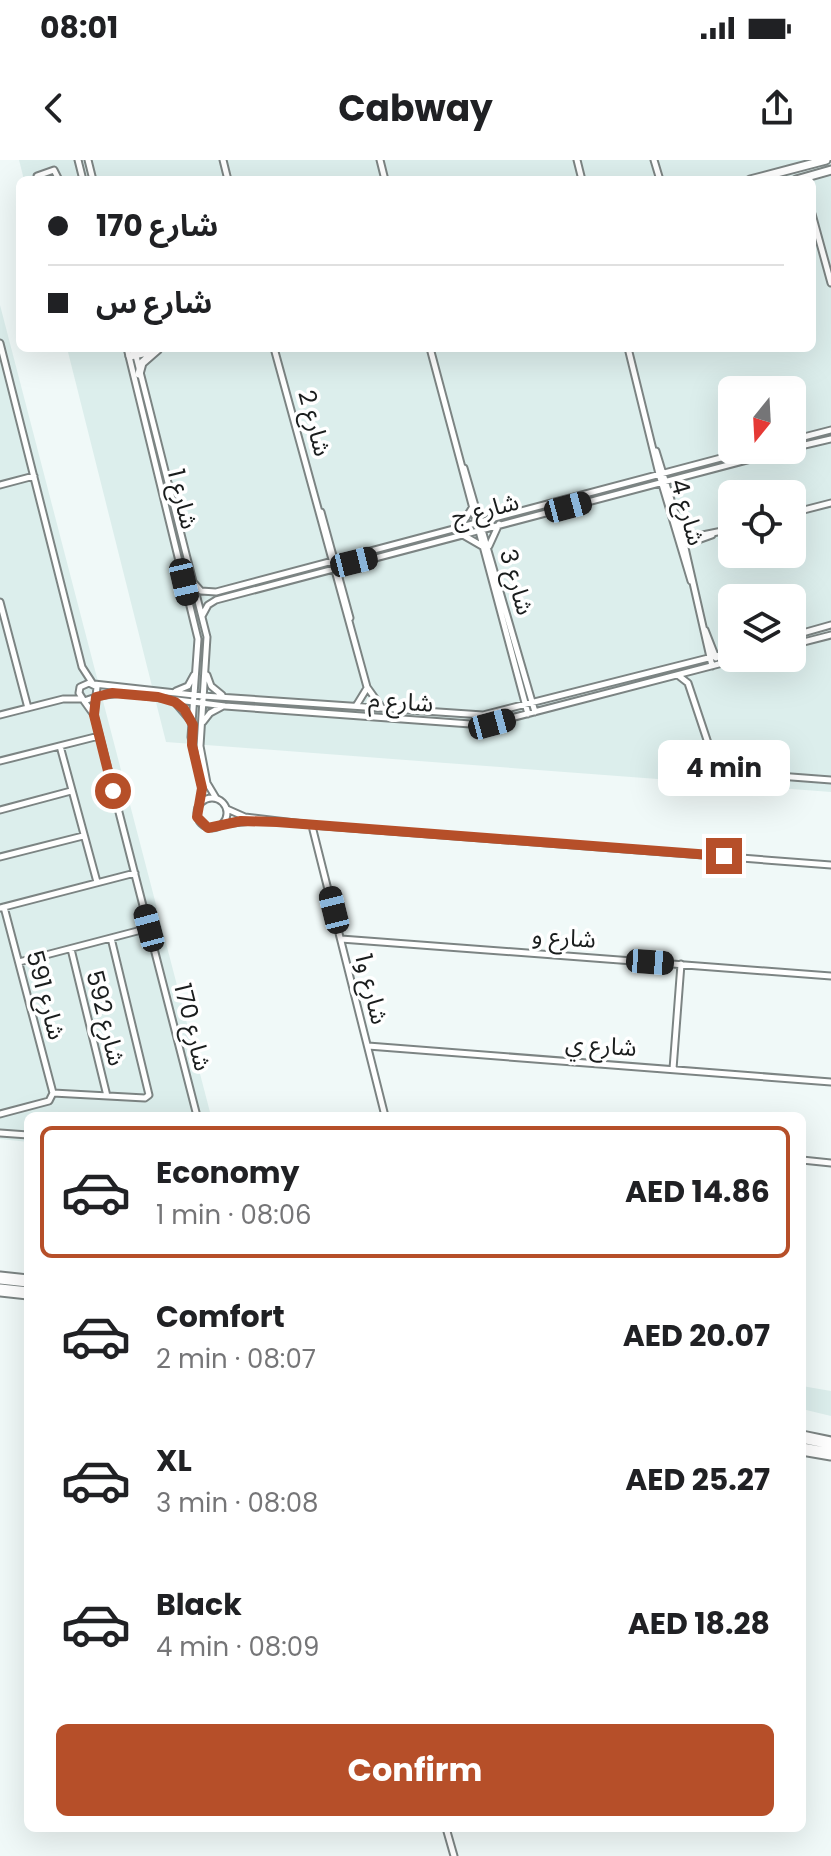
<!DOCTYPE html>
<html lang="en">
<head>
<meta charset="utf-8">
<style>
  :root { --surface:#fff; --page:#f6f6f6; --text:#202124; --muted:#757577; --line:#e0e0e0; --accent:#b64f29 }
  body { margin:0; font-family:Poppins,"Noto Sans Arabic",sans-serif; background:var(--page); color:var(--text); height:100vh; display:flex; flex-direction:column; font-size:30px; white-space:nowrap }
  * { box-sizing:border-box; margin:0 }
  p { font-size:26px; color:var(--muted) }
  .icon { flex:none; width:44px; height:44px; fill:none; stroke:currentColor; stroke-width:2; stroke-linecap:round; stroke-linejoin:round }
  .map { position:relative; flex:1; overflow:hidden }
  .drawer { position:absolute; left:24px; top:952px; width:782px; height:720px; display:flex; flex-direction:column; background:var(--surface); border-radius:12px; box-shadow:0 8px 32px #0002 }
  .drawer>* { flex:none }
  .top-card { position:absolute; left:16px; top:16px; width:800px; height:176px; border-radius:12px; box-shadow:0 8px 32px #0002; display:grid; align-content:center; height:176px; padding:0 32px; background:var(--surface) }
  .needle { width:52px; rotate:198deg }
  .fabs { position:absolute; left:718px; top:216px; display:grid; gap:16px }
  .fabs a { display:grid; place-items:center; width:88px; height:88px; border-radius:12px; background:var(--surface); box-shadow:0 8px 32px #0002; font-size:40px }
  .end { position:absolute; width:36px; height:36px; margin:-18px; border:10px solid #b64f29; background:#fff; box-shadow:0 0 0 4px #fff }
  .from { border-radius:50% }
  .bubble { position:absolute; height:56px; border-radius:12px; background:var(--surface); box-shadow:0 8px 32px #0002; font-size:26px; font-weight:700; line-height:56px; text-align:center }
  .car { position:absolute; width:24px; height:48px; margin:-24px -12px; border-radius:10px; box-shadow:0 0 6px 2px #0007; background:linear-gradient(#222 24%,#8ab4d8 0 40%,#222 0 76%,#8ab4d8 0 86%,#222 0) }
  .top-card b { display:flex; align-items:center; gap:28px; height:76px; font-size:30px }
  .top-card b+b { border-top:2px solid var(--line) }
  .top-card i { width:20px; height:20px; background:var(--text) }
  ul { padding:14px 0 0; list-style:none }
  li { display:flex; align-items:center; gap:24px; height:132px; margin:0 16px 12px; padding:0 16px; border:4px solid transparent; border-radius:12px }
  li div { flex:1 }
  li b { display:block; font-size:30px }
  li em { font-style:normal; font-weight:700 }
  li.current { border-color:var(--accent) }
  li>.icon { width:72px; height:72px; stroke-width:1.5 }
  .primary-button { display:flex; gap:16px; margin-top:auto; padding:16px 32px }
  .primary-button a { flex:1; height:92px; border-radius:12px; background:var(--accent); color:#fff; font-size:32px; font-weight:700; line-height:92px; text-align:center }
  .status { display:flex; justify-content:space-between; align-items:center; height:56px; padding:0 40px; background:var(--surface); direction:ltr }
  .status svg { height:22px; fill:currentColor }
  header { display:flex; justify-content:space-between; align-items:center; height:104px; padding:0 32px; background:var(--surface); font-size:36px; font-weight:700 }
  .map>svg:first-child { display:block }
  .built { fill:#dceeec; fill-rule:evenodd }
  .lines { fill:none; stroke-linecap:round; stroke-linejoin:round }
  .street-casing { stroke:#7c8483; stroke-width:9 }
  .secondary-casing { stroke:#7c8483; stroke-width:11 }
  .highway-casing { stroke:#7c8483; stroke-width:15 }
  .street { stroke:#fff; stroke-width:5 }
  .secondary { stroke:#fff; stroke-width:7 }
  .highway { stroke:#fff; stroke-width:11 }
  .route { stroke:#b64f29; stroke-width:10 }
  .labels { text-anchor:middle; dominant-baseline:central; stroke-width:7; stroke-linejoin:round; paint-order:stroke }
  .street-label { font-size:24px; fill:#1a1d1d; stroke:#fff }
</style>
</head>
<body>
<div class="status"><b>08:01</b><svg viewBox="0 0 49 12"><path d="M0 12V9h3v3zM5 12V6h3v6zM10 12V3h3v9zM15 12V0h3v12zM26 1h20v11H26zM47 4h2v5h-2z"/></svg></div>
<header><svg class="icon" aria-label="back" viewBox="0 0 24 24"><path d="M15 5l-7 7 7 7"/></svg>Cabway<svg class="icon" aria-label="share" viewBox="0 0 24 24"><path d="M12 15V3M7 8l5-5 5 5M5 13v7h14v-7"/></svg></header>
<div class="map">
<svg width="831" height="1696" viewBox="0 0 831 1696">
  <rect width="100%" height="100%" fill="#f0f9f8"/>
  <path class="built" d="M 19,0 L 831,0 L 831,632 L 166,582 L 67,188 L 812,188 L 812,20 L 24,20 ZM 732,230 L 792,230 L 792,290 L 732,290 ZM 732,334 L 792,334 L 792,394 L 732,394 ZM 732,438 L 792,438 L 792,498 L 732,498 Z
    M 0,145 L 211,956 L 28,956 L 28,982 L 0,979 Z
    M 802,1226 L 831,1231 L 831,1256 L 802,1249 Z"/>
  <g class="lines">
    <defs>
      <path id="street" d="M 78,0 L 83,20
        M 88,0 L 93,20
        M 223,0 L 228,20
        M 380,0 L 385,20
        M 577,0 L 582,20
        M 654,0 L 660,20
        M 37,20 L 37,16 L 54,10 L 59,20
        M 812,54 L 831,123
        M 0,183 L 82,507 L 93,524
        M 127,188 L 198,479 L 191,577 L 202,628 L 201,642
        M 134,188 L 207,477 L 200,586 L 207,623 L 216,638
        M 274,188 L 367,527 L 382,548
        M 430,188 L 528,554
        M 628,188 L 659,314 L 691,421
        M 792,280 L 831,270
        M 792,288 L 831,279
        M 656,291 L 683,379 L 712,506
        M 464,308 L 535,552
        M 0,325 L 34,316
        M 321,352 L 350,458
        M 792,353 L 831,343
        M 461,366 L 472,348
        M 463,375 L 482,386
        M 683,379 L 732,369
        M 684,385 L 712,375
        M 489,386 L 499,364
        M 193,422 L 201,431 L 216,432 L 751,290
        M 0,442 L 28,548
        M 202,456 L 208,445 L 216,440 L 785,290
        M 705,470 L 716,498
        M 792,476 L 831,465
        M 792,485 L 831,475
        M 207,515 L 211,526 L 222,535
        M 679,516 L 688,523 L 713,598 L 728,612 L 831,620
        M 94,524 L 203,536 L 483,555 L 732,492
        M 176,531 L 188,526 L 194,515
        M 97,536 L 122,533 L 225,546 L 484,565 L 742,498
        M 84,541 L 94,555 L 197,956
        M 174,541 L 191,561
        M 356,546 L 367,528
        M 94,554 L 97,527 L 89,523 L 80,527 L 79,533 L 84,541 L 96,537
        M 0,555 L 63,539 L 82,539
        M 203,562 L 210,553 L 223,546
        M 60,586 L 97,722
        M 0,601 L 99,576
        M197 653a15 15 0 1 1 30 0a15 15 0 1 1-30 0Z
        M 227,649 L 245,657 L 312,665 L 831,705
        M 0,650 L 71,631
        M 223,664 L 252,661
        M 312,666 L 385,956
        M 0,697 L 83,676
        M 4,747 L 53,933
        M 0,748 L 135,713
        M 341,779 L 831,816
        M 71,789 L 107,936
        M 19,802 L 149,768
        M 368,886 L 831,922
        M 673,909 L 681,804
        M 53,933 L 145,938 L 149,935 L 111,778
        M 0,954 L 49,941 L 53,933
        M 0,973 L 28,975
        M 802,1000 L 831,1003
        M 446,1668 L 454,1696"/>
      <path id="secondary" d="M 750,20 L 826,0
        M 796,20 L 831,10
        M 130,196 L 151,191
        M 139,214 L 142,203 L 158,189"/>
      <path id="highway" d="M 0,1118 L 28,1121
        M 0,1130 L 28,1133
        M 802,1277 L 831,1283
        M 802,1289 L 831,1294"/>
    </defs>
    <use href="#street" class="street-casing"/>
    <use href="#secondary" class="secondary-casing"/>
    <use href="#highway" class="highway-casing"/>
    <use href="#street" class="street"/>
    <use href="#secondary" class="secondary"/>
    <use href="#highway" class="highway"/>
  </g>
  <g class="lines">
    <path class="route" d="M 113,631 L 94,555 L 96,537 L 112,533 L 158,537 L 175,542 L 184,549 L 193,565 L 192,585 L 202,628 L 197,657 L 208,668 L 241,661 L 277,662 L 724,696"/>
  </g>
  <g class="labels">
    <g class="street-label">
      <text transform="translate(315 263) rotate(75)">شارع 2</text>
      <text transform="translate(183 339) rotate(76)">شارع 1</text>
      <text transform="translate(485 349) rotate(-14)">شارع ج</text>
      <text transform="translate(688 352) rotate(74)">شارع 4</text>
      <text transform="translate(517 422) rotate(74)">شارع 3</text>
      <text transform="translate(401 541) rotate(4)">شارع م</text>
      <text transform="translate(564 777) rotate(4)">شارع و</text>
      <text transform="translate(372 829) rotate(76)">شارع و1</text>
      <text transform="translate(46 835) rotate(75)">شارع 591</text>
      <text transform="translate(106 858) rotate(76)">شارع 592</text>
      <text transform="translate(193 867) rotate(76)">شارع 170</text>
      <text transform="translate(601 885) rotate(4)">شارع ي</text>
    </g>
  </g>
</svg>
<div class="fabs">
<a><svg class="needle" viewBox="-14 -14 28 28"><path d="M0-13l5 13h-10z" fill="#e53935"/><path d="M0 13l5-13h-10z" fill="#757577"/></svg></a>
<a><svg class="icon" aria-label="locate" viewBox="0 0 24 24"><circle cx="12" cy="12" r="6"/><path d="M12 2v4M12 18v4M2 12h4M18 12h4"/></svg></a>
<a><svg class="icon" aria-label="layers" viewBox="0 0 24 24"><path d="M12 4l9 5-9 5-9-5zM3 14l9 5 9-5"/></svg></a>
</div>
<i class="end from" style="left:113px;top:631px"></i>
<i class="end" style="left:724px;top:696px"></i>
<div class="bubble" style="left:658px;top:580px;width:132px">4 min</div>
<i class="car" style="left:568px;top:347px;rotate:75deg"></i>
<i class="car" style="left:354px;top:402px;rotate:76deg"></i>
<i class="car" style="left:184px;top:422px;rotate:167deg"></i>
<i class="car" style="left:492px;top:564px;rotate:75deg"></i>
<i class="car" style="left:334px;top:750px;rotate:346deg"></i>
<i class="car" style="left:149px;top:768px;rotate:345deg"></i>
<i class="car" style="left:650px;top:802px;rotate:94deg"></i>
<div class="top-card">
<b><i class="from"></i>شارع 170</b>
<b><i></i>شارع س</b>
</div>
<section class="drawer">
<ul>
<li class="current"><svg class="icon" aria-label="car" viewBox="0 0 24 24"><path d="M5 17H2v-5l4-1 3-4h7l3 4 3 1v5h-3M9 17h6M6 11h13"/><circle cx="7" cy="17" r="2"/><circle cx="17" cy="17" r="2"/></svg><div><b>Economy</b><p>1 min · 08:06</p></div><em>AED 14.86</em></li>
<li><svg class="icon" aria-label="car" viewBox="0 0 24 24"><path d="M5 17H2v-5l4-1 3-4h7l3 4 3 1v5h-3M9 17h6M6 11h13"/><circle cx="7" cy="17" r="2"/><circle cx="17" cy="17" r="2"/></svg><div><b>Comfort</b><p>2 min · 08:07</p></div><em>AED 20.07</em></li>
<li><svg class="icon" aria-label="car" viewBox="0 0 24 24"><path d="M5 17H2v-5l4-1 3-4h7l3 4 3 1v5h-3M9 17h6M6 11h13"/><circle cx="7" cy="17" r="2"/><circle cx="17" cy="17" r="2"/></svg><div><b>XL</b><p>3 min · 08:08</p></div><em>AED 25.27</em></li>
<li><svg class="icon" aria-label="car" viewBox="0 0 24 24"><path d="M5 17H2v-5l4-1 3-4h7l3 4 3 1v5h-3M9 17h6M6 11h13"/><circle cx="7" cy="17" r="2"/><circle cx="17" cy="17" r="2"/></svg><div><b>Black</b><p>4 min · 08:09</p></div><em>AED 18.28</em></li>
</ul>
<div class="primary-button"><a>Confirm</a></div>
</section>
</div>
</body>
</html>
